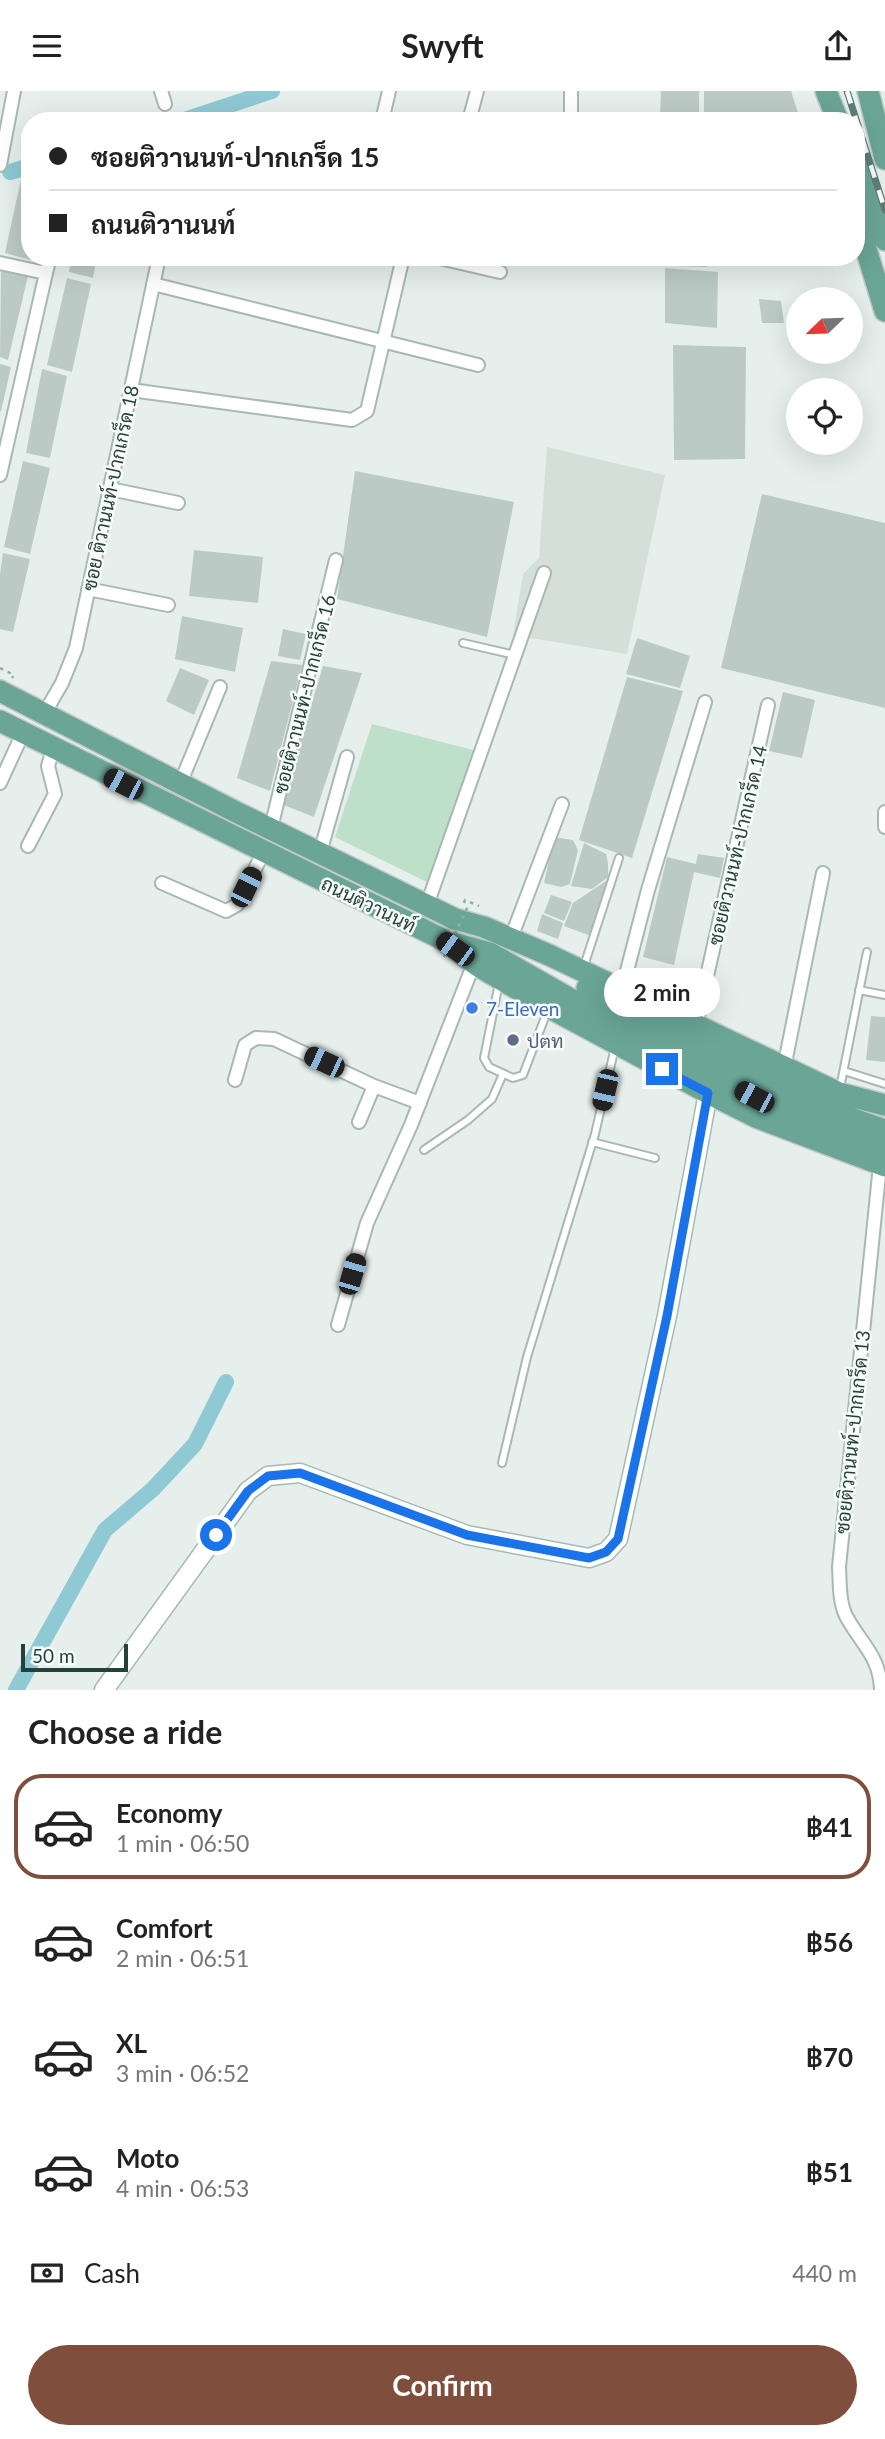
<!DOCTYPE html>
<html lang="en">
<head>
<meta charset="utf-8">
<style>
  :root { --surface:#fff; --page:#f6f6f6; --text:#222; --muted:#767676; --line:#e0e0e0; --accent:#804e3d }
  body { margin:0; font-family:Lato,Sarabun,sans-serif; background:var(--page); color:var(--text); height:100vh; display:flex; flex-direction:column; font-size:26px; white-space:nowrap }
  * { box-sizing:border-box; margin:0 }
  p { font-size:23px; color:var(--muted) }
  .icon { flex:none; width:38px; height:38px; fill:none; stroke:currentColor; stroke-width:2; stroke-linecap:round; stroke-linejoin:round }
  .map { position:relative; height:1599px; overflow:hidden }
  .details { display:flex; flex-direction:column; background:var(--surface); flex:1 }
  .details>* { flex:none }
  .hud { position:absolute; left:21px; top:21px; width:844px; height:154px; border-radius:28px; box-shadow:0 7px 28px #0002; display:grid; align-content:center; height:154px; padding:0 28px; background:var(--surface) }
  .needle { width:46px; rotate:247deg }
  .buttons { position:absolute; left:786px; top:196px; display:grid; gap:14px }
  .buttons a { display:grid; place-items:center; width:77px; height:77px; border-radius:50%; background:var(--surface); box-shadow:0 7px 28px #0002; font-size:35px }
  .scale { position:absolute; left:21px; bottom:18px; width:107px; box-sizing:border-box; padding-left:7px; border:4px solid #24423a; border-top:0; font-size:19px; line-height:24px; white-space:nowrap; color:#24423a; -webkit-text-stroke:5px #f7fbf9; paint-order:stroke }
  .end { position:absolute; width:32px; height:32px; margin:-16px; border:9px solid #1a73e8; background:#fff; box-shadow:0 0 0 4px #fff }
  .from { border-radius:50% }
  .bubble { position:absolute; height:49px; border-radius:24px; background:var(--surface); box-shadow:0 7px 28px #0002; font-size:23px; font-weight:700; line-height:49px; text-align:center }
  .car { position:absolute; width:21px; height:42px; margin:-21px -10px; border-radius:9px; box-shadow:0 0 5px 2px #0007; background:linear-gradient(#222 24%,#8ab4d8 0 40%,#222 0 76%,#8ab4d8 0 86%,#222 0) }
  .hud b { display:flex; align-items:center; gap:24px; height:66px; font-size:26px }
  .hud b+b { border-top:2px solid var(--line) }
  .hud i { width:18px; height:18px; background:var(--text) }
  ul { padding:0; list-style:none }
  li { display:flex; align-items:center; gap:21px; height:105px; margin:0 14px 10px; padding:0 14px; border:4px solid transparent; border-radius:28px }
  li div { flex:1 }
  li b { display:block; font-size:26px }
  li em { font-style:normal; font-weight:700 }
  li.active { border-color:var(--accent) }
  li>.icon { width:63px; height:63px; stroke-width:1.5 }
  h2 { padding:0 28px; font-size:32px; line-height:84px }
  .pay { display:flex; align-items:center; gap:18px; height:77px; padding:0 28px; font-size:26px }
  .pay p { margin-inline-start:auto }
  .cta { display:flex; gap:14px; margin-top:auto; padding:14px 28px }
  .cta a { flex:1; height:80px; border-radius:42px; background:var(--accent); color:#fff; font-size:28px; font-weight:700; line-height:80px; text-align:center }
  header { display:flex; justify-content:space-between; align-items:center; height:91px; padding:0 28px; background:var(--surface); font-size:32px; font-weight:700 }
  .map>svg:first-child { display:block }
  .built { fill:#d4dfda }
  .green { fill:#bfe0c8 }
  .lines { fill:none; stroke-linecap:round; stroke-linejoin:round }
  .canal { stroke:#8ec9d4; stroke-width:16 }
  .building { fill:#bbcac4 }
  .lane-casing { stroke:#a8b8b2; stroke-width:10 }
  .street-casing { stroke:#a8b8b2; stroke-width:16 }
  .secondary-casing { stroke:#a4bbb3; stroke-width:21 }
  .primary-casing { stroke:#c2cac8; stroke-width:24 }
  .path { stroke:#86b3a5; stroke-width:2.5; stroke-dasharray:3.5 5; stroke-linecap:butt }
  .lane { stroke:#fff; stroke-width:6 }
  .street { stroke:#fff; stroke-width:12 }
  .secondary { stroke:#fff; stroke-width:18 }
  .primary { stroke:#6aa596; stroke-width:21 }
  .rail-casing { stroke:#5f7d75; stroke-width:7 }
  .rail { stroke:#f7fbf9; stroke-width:4.5; stroke-dasharray:13; stroke-linecap:butt }
  .path-bridge { stroke:#86b3a5; stroke-width:2.5; stroke-dasharray:3.5 5; stroke-linecap:butt }
  .route { stroke:#1a73e8; stroke-width:9 }
  .shop-dot { fill:#3f7fe0; stroke:#f7fbf9; stroke-width:2.5 }
  .service-dot { fill:#5c6f8a; stroke:#f7fbf9; stroke-width:2.5 }
  .labels { text-anchor:middle; dominant-baseline:central; stroke-width:5; stroke-linejoin:round; paint-order:stroke }
  .street-label { font-size:19px; fill:#24423a; stroke:#f7fbf9 }
  .shop-label { font-size:19px; fill:#366cbe; stroke:#f7fbf9; text-anchor:start }
  .service-label { font-size:19px; fill:#4e5e75; stroke:#f7fbf9; text-anchor:start }
</style>
</head>
<body>
<header><svg class="icon" aria-label="menu" viewBox="0 0 24 24"><path d="M4 6h16M4 12h16M4 18h16"/></svg>Swyft<svg class="icon" aria-label="share" viewBox="0 0 24 24"><path d="M12 15V3M7 8l5-5 5 5M5 13v7h14v-7"/></svg></header>
<div class="map">
<svg width="885" height="1599" viewBox="0 0 885 1599">
  <rect width="100%" height="100%" fill="#e6efeb"/>
  <path class="built" d="M 547,356 L 665,384 L 627,563 L 513,544 L 523,483 L 539,467 Z"/>
  <path class="green" d="M 372,633 L 477,660 L 433,794 L 335,746 Z"/>
  <g class="lines">
    <path class="canal" d="M 181,30 L 272,0
      M 10,81 L 30,75
      M 16,1599 L 105,1439 L 153,1398 L 195,1353 L 226,1291"/>
  </g>
  <path class="building" d="M 661,0 L 699,0 L 699,27 L 660,26 Z
    M 704,0 L 791,0 L 798,22 L 704,25 Z
    M 803,26 L 803,30 L 762,30 L 762,27 Z
    M 21,88 L 30,90 L 30,169 L 5,162 Z
    M 71,166 L 97,166 L 93,187 L 69,181 Z
    M 672,166 L 708,166 L 707,176 L 672,175 Z
    M 665,177 L 718,181 L 717,237 L 665,232 Z
    M 1,178 L 28,185 L 8,269 L 0,266 Z
    M 67,187 L 91,193 L 72,281 L 47,274 Z
    M 759,208 L 781,210 L 784,232 L 762,232 Z
    M 673,254 L 746,256 L 745,368 L 674,369 Z
    M 0,273 L 11,276 L 1,320 L 0,320 Z
    M 42,278 L 67,285 L 50,367 L 26,362 Z
    M 23,370 L 50,377 L 30,463 L 4,456 Z
    M 355,380 L 514,411 L 487,546 L 337,508 Z
    M 762,403 L 885,432 L 885,617 L 721,577 Z
    M 194,459 L 263,466 L 258,512 L 189,505 Z
    M 3,462 L 30,468 L 13,541 L 0,538 L 0,483 Z
    M 182,525 L 243,537 L 235,581 L 175,568 Z
    M 283,538 L 306,543 L 300,569 L 278,565 Z
    M 637,547 L 690,565 L 680,597 L 626,583 Z
    M 271,570 L 302,574 L 270,700 L 237,687 Z
    M 323,575 L 362,582 L 314,726 L 281,713 Z
    M 180,577 L 209,589 L 194,624 L 166,610 Z
    M 627,586 L 683,600 L 632,767 L 579,749 Z
    M 783,601 L 815,609 L 802,667 L 769,660 Z
    M 554,746 L 573,749 L 578,759 L 570,793 L 561,796 L 544,792 Z
    M 584,752 L 606,763 L 608,773 L 608,786 L 592,798 L 571,795 Z
    M 698,763 L 724,767 L 720,787 L 694,781 L 674,874 L 643,866 L 667,766 L 696,773 Z
    M 609,788 L 591,845 L 564,835 L 573,812 Z
    M 551,804 L 572,811 L 564,830 L 544,822 Z
    M 542,823 L 563,832 L 558,848 L 537,840 Z
    M 871,925 L 885,926 L 885,971 L 866,969 Z"/>
  <g class="lines">
    <defs>
      <path id="lane" d="M 463,552 L 515,564
        M 584,875 L 619,767
        M 499,892 L 484,967 L 489,976 L 513,987 L 523,984 L 547,921
        M 859,899 L 885,904
        M 844,980 L 885,993
        M 840,997 L 867,861
        M 592,1051 L 655,1067
        M 424,1059 L 468,1029 L 492,1008 L 503,983
        M 502,1372 L 527,1266 L 595,1043 L 615,956"/>
      <path id="street" d="M 161,0 L 165,13
        M 382,30 L 389,0
        M 469,30 L 477,0
        M 571,30 L 571,0
        M 0,74 L 14,0
        M 435,166 L 500,181
        M 0,172 L 46,182 L 50,166
        M 153,193 L 478,274
        M 131,299 L 352,329 L 367,320 L 403,166
        M 0,384 L 46,182
        M 110,398 L 178,412
        M 88,498 L 168,514
        M 44,623 L 62,592 L 76,557 L 159,166
        M 0,692 L 23,642
        M 180,693 L 220,596
        M 885,721 L 885,736
        M 271,737 L 336,469
        M 28,755 L 55,703 L 48,675 L 53,658
        M 320,762 L 347,666
        M 162,792 L 226,820 L 237,814 L 263,762
        M 427,814 L 544,482
        M 511,847 L 562,713
        M 622,899 L 648,799 L 705,611
        M 696,934 L 768,614
        M 784,977 L 823,782
        M 235,989 L 245,954 L 256,947 L 274,948 L 374,995 L 420,1012
        M 359,1031 L 374,995
        M 880,1074 L 839,1476 C 840,1492 839,1510 846,1525 C 861,1553 880,1565 881,1599
        M 338,1234 L 367,1132 L 411,1034 L 474,872"/>
      <path id="secondary" d="M 104,1599 L 248,1400 L 268,1385 L 300,1382 L 467,1444 L 589,1467 L 606,1461 L 618,1448 L 667,1225 L 708,1002"/>
      <path id="primary" d="M 826,0 L 838,30
        M 868,0 L 885,68
        M 856,72 L 885,149
        M 856,125 L 885,220
        M 0,600 L 234,720 L 455,828 L 484,836 L 549,864 L 839,1002 L 885,1014
        M 0,630 L 442,848 L 478,875 L 548,916 L 708,1002 L 758,1027 L 885,1075
        M 454,852 L 490,862 L 637,946 L 791,1025 L 885,1059
        M 587,897 C 684,948 780,1005 885,1039"/>
    </defs>
    <use href="#lane" class="lane-casing"/>
    <use href="#street" class="street-casing"/>
    <use href="#secondary" class="secondary-casing"/>
    <use href="#primary" class="primary-casing"/>
    <path class="path" d="M 0,577 L 14,584 L 12,587
      M 464,812 L 465,809 L 479,815"/>
    <use href="#lane" class="lane"/>
    <use href="#street" class="street"/>
    <use href="#secondary" class="secondary"/>
    <use href="#primary" class="primary"/>
    <defs>
      <path id="rail" d="M 847,0 L 885,119"/>
    </defs>
    <use href="#rail" class="rail-casing"/>
    <use href="#rail" class="rail"/>
    <path class="path-bridge" d="M 444,866 L 468,815"/>
  </g>
  <g class="lines">
    <path class="route" d="M 216,1444 L 248,1400 L 268,1385 L 300,1382 L 467,1444 L 589,1467 L 606,1461 L 618,1448 L 667,1225 L 708,1002 L 662,978"/>
  </g>
  <circle class="shop-dot" cx="472" cy="917" r="7"/>
  <circle class="service-dot" cx="513" cy="949" r="7"/>
  <g class="labels">
    <g class="street-label">
      <text transform="translate(110 397) rotate(-78)">ซอย ติวานนท์-ปากเกร็ด 18</text>
      <text transform="translate(304 603) rotate(-76)">ซอยติวานนท์-ปากเกร็ด 16</text>
      <text transform="translate(737 754) rotate(-77)">ซอยติวานนท์-ปากเกร็ด 14</text>
      <text transform="translate(369 813) rotate(26)">ถนนติวานนท์</text>
      <text transform="translate(852 1341) rotate(-84)">ซอยติวานนท์-ปากเกร็ด 13</text>
    </g>
    <g class="shop-label">
      <text x="486" y="917">7-Eleven</text>
    </g>
    <g class="service-label">
      <text x="527" y="949">ปตท</text>
    </g>
  </g>
</svg>
<div class="buttons">
<a><svg class="needle" viewBox="-14 -14 28 28"><path d="M0-13l5 13h-10z" fill="#e53935"/><path d="M0 13l5-13h-10z" fill="#767676"/></svg></a>
<a><svg class="icon" aria-label="locate" viewBox="0 0 24 24"><circle cx="12" cy="12" r="6"/><path d="M12 2v4M12 18v4M2 12h4M18 12h4"/></svg></a>
</div>
<div class="scale">50 m</div>
<i class="end from" style="left:216px;top:1444px"></i>
<i class="end" style="left:662px;top:978px"></i>
<div class="bubble" style="left:604px;top:877px;width:116px">2 min</div>
<i class="car" style="left:123px;top:693px;rotate:297deg"></i>
<i class="car" style="left:246px;top:796px;rotate:26deg"></i>
<i class="car" style="left:455px;top:858px;rotate:306deg"></i>
<i class="car" style="left:324px;top:971px;rotate:295deg"></i>
<i class="car" style="left:605px;top:999px;rotate:193deg"></i>
<i class="car" style="left:754px;top:1006px;rotate:298deg"></i>
<i class="car" style="left:352px;top:1183px;rotate:16deg"></i>
<div class="hud">
<b><i class="from"></i>ซอยติวานนท์-ปากเกร็ด 15</b>
<b><i></i>ถนนติวานนท์</b>
</div>
</div>
<section class="details">
<h2>Choose a ride</h2>
<ul>
<li class="active"><svg class="icon" aria-label="car" viewBox="0 0 24 24"><path d="M5 17H2v-5l4-1 3-4h7l3 4 3 1v5h-3M9 17h6M6 11h13"/><circle cx="7" cy="17" r="2"/><circle cx="17" cy="17" r="2"/></svg><div><b>Economy</b><p>1 min · 06:50</p></div><em>฿41</em></li>
<li><svg class="icon" aria-label="car" viewBox="0 0 24 24"><path d="M5 17H2v-5l4-1 3-4h7l3 4 3 1v5h-3M9 17h6M6 11h13"/><circle cx="7" cy="17" r="2"/><circle cx="17" cy="17" r="2"/></svg><div><b>Comfort</b><p>2 min · 06:51</p></div><em>฿56</em></li>
<li><svg class="icon" aria-label="car" viewBox="0 0 24 24"><path d="M5 17H2v-5l4-1 3-4h7l3 4 3 1v5h-3M9 17h6M6 11h13"/><circle cx="7" cy="17" r="2"/><circle cx="17" cy="17" r="2"/></svg><div><b>XL</b><p>3 min · 06:52</p></div><em>฿70</em></li>
<li><svg class="icon" aria-label="car" viewBox="0 0 24 24"><path d="M5 17H2v-5l4-1 3-4h7l3 4 3 1v5h-3M9 17h6M6 11h13"/><circle cx="7" cy="17" r="2"/><circle cx="17" cy="17" r="2"/></svg><div><b>Moto</b><p>4 min · 06:53</p></div><em>฿51</em></li>
</ul>
<div class="pay"><svg class="icon" aria-label="cash" viewBox="0 0 24 24"><path d="M3 7h18v10H3z"/><circle cx="12" cy="12" r="2"/></svg>Cash<p>440 m</p></div>
<div class="cta"><a>Confirm</a></div>
</section>
</body>
</html>
